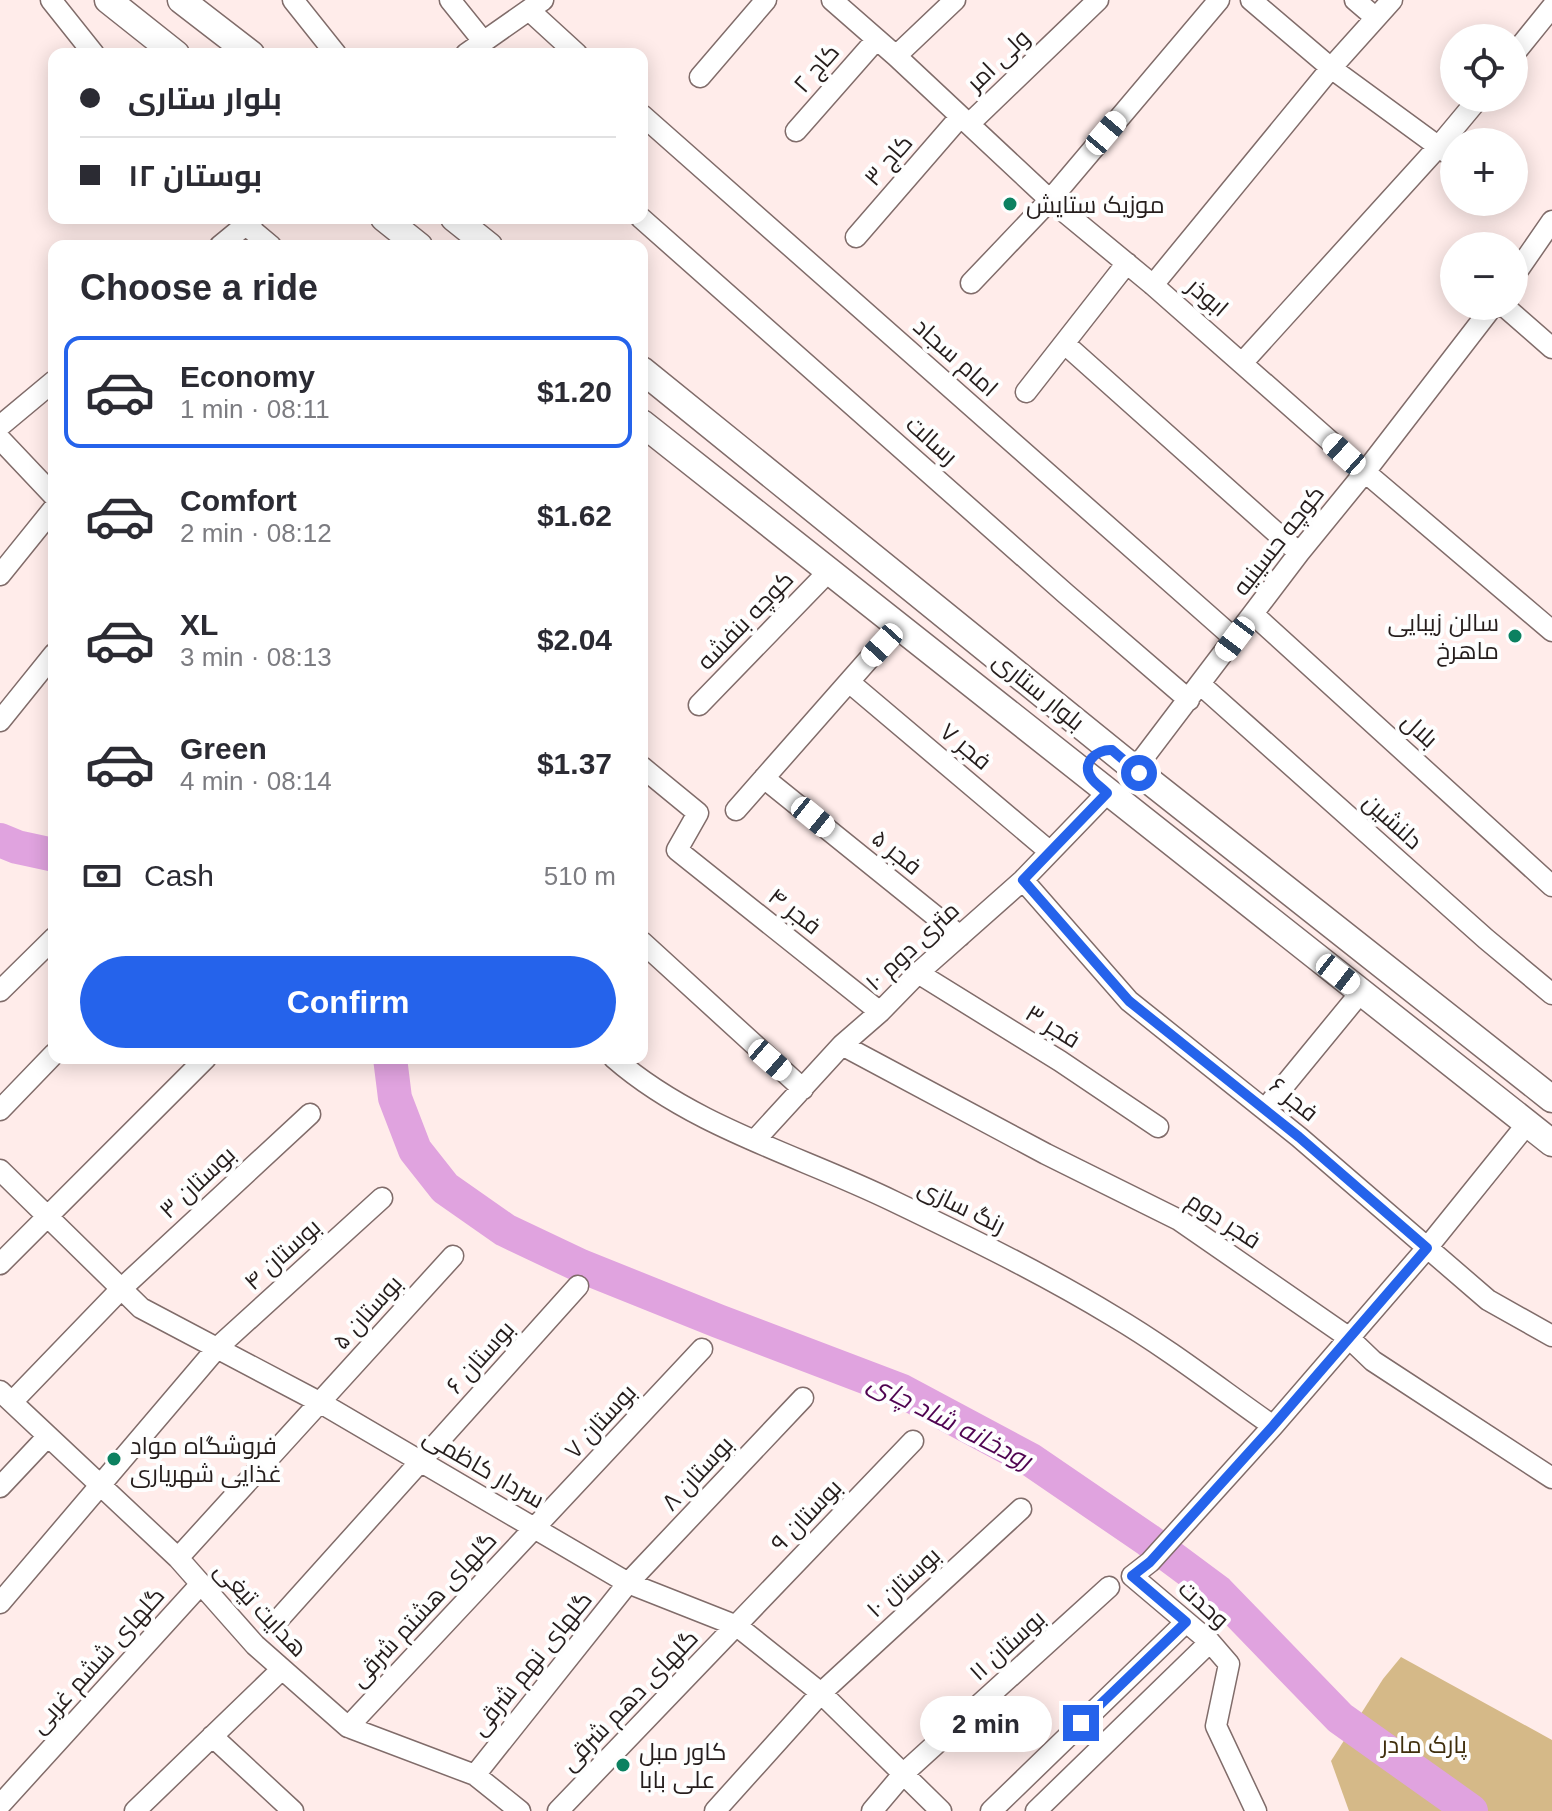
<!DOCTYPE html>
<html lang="en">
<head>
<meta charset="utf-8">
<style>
  :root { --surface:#fff; --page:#f7f7f7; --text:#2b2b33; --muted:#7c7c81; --line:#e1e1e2; --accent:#2563eb }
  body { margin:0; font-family:Arial,Cairo,sans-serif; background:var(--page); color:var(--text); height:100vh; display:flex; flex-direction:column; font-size:30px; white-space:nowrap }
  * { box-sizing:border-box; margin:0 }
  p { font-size:26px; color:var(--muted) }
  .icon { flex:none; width:44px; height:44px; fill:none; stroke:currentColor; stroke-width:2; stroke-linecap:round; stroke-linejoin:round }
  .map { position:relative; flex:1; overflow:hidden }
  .drawer { position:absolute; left:48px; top:240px; width:600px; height:824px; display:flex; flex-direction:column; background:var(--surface); border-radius:16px; box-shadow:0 4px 20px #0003 }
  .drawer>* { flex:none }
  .top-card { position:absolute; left:48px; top:48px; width:600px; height:176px; border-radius:16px; box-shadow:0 4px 20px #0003; display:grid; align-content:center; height:176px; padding:0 32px; background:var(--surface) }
  .buttons { position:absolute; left:1440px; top:24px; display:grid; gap:16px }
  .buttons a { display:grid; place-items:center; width:88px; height:88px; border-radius:50%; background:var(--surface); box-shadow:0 4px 20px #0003; font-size:40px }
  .end { position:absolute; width:36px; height:36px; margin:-18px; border:10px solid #2563eb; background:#fff; box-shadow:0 0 0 4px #fff }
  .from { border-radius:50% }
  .bubble { position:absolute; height:56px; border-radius:28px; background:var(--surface); box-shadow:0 4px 20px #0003; font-size:26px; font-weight:600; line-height:56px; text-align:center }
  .car { position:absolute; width:24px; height:48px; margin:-24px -12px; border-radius:10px; box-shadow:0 0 6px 2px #0007; background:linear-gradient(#fff 24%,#345 0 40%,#fff 0 76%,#345 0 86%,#fff 0) }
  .top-card b { display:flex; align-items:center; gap:28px; height:76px; font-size:30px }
  .top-card b+b { border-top:2px solid var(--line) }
  .top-card i { width:20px; height:20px; background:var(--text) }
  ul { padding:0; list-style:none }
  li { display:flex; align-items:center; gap:24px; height:112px; margin:0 16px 12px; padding:0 16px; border:4px solid transparent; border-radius:16px }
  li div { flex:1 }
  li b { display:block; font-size:30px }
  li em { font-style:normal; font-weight:600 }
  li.current { border-color:var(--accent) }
  li>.icon { width:72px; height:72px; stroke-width:1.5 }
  h2 { padding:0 32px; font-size:36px; line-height:96px }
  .pay { display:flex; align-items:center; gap:20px; height:88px; padding:0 32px; font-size:30px }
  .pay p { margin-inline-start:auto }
  .cta { display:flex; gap:16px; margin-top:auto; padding:16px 32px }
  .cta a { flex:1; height:92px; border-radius:48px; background:var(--accent); color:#fff; font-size:32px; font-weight:600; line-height:92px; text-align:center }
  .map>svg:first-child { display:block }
  .green { fill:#d5b988 }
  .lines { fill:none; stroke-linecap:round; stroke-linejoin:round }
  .river { stroke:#e0a3df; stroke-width:34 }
  .minor-casing { stroke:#806c6a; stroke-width:23 }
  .major-casing { stroke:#806c6a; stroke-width:29 }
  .minor { stroke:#fff; stroke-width:20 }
  .major { stroke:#fff; stroke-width:26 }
  .route { stroke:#2563eb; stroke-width:10 }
  .poi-dot { fill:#0c8160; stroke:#fefefe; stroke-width:3 }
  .labels { text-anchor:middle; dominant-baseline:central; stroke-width:8; stroke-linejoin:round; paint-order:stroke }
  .street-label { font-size:24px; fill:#251d1c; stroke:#fefefe }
  .poi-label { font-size:24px; fill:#251d1c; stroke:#fefefe; text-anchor:start }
  .park-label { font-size:24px; fill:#3f2e0c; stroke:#fefefe }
  .water-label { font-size:26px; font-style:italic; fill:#4f0451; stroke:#fefefe }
</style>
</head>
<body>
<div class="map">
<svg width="1552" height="1811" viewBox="0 0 1552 1811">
  <rect width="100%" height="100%" fill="#ffecea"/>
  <path class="green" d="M 1401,1657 L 1552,1740 L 1552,1811 L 1349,1811 L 1331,1761 L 1383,1679 Z"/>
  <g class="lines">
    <path class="river" d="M 0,840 L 17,847 L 54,855
      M 390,1058 L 395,1098 L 415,1150 L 445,1188 L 505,1230 L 581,1266 L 718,1321 L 902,1391 L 1031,1460 L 1148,1540 L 1218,1592 L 1340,1718 L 1471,1811"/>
    <defs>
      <path id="minor" d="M 51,0 L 94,54
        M 293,0 L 336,54
        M 450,0 L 483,41
        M 832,0 L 896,56 L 1050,200 L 1153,285 L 1365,472 L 1552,631
        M 1251,0 L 1331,68 L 1454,158
        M 1355,0 L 1376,18
        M 530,11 L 577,54
        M 466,54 L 543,0
        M 1514,54 L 1552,7
        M 896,56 L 955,0
        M 700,77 L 766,0
        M 642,115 L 1235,639
        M 969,124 L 1098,0
        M 796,131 L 876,40
        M 641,218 L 1066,594 L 1189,700
        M 246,225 L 271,246
        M 856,237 L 960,117
        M 220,246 L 254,218
        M 1514,276 L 1552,221
        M 971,283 L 1050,200 L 1219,0
        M 1153,285 L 1331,68 L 1392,0
        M 1504,306 L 1552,348
        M 1065,344 L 1299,553
        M 1243,362 L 1439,146 L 1479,98
        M 1026,392 L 1127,263
        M 0,426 L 54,381
        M 0,439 L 54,496
        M 0,575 L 54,508
        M 1253,614 L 1552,886
        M 849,682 L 1049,851
        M 1201,685 L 1486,939 L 1552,994
        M 699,705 L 829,571
        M 0,721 L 54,654
        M 642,767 L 698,813 L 677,850 L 880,1012
        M 1135,769 L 1299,553 L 1365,472 L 1493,306
        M 764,778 L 960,936
        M 736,810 L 898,626
        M 1023,880 L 1129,1001 L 1299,1137 L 1488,1300 L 1552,1336
        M 642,942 L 803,1089
        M 918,973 L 1060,1061 L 1158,1127
        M 0,991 L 54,938
        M 842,1045 L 1046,1154 L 1179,1220 L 1348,1337 L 1373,1361 L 1552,1478
        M 614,1058 C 693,1127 801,1156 893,1201 C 968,1237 1042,1273 1113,1316 C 1169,1349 1220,1389 1273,1426
        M 1265,1109 L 1361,992
        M 0,1110 L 54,1054
        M 755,1140 L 842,1045 L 880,1012 L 918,973 L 1023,880 L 1107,793
        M 0,1170 L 141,1308 L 321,1403 L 628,1583 L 737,1626 L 821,1693 L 941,1811
        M 0,1264 L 206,1058
        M 0,1391 L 178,1558 L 255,1645 L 348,1727 L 475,1775 L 520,1811
        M 12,1402 L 121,1289 L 310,1114
        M 0,1487 L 48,1436
        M 178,1558 L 453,1256
        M 0,1603 L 217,1348 L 382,1198
        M 278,1620 L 578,1286
        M 348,1727 L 702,1349
        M 212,1736 L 293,1811
        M 475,1775 L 628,1583 L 803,1398
        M 0,1805 L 200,1585
        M 135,1811 L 282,1669
        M 558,1811 L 913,1441
        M 715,1811 L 821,1693 L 1021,1509
        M 872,1811 L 904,1773 L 1109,1587
        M 991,1811 L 1186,1622
        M 1036,1811 L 1210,1642
        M 1256,1811 L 1216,1726 L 1229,1664 L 1210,1642 L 1132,1576 L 1150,1562 L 1273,1426 L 1427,1248 L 1527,1124"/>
      <path id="major" d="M 108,0 L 176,54
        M 181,0 L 251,54
        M 384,218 L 419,246
        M 454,218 L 489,246
        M 642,370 L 1152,783 L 1552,1099
        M 642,423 L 1552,1143"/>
    </defs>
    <use href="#minor" class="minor-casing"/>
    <use href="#major" class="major-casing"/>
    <use href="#minor" class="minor"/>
    <use href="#major" class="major"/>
  </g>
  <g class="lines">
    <path class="route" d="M 1081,1723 L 1186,1622 L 1132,1576 L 1150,1562 L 1273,1426 L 1427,1248 L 1299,1137 L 1129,1001 L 1023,880 L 1107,793 C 1102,788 1096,784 1092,779 C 1080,764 1096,749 1112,750 L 1139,773"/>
  </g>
  <g class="poi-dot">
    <circle cx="1010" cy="204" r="8"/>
    <circle cx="1515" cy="636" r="8"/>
    <circle cx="114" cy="1459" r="8"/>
    <circle cx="623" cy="1765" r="8"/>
  </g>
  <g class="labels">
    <g class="street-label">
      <text transform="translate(998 60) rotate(-44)">ولی امر</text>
      <text transform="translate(816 68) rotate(-49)">کاج ۲</text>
      <text transform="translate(888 160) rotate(-49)">کاج ۳</text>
      <text transform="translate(1208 297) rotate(41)">ابوذر</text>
      <text transform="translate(956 357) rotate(42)">امام سجاد</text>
      <text transform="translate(932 440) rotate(42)">رسالت</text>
      <text transform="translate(1278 540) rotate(-52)">کوچه حسینیه</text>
      <text transform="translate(745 620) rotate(-46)">کوچه بنفشه</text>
      <text transform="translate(1039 691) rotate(39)">بلوار ستاری</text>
      <text transform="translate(1420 730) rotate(42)">بلال</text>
      <text transform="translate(966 746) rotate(40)">فجر ۷</text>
      <text transform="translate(1393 821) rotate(42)">دلنشین</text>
      <text transform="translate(897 852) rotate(39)">فجر ۵</text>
      <text transform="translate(795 911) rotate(38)">فجر ۴</text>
      <text transform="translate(912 946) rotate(-43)">۱۰ متری دوم</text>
      <text transform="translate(1053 1026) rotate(32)">فجر ۳</text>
      <text transform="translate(1294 1099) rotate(39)">فجر ۶</text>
      <text transform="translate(197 1182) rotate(-43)">بوستان ۳</text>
      <text transform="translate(962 1206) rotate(26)">رنگ سازی</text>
      <text transform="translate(1224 1220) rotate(33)">فجر دوم</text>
      <text transform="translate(282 1254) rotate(-42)">بوستان ۴</text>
      <text transform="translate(367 1312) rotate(-48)">بوستان ۵</text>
      <text transform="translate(480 1357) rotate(-48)">بوستان ۶</text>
      <text transform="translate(600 1421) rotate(-47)">بوستان ۷</text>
      <text transform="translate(484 1468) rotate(30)">سردار کاظمی</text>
      <text transform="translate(697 1473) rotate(-47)">بوستان ۸</text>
      <text transform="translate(806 1515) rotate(-46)">بوستان ۹</text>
      <text transform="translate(903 1582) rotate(-43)">بوستان ۱۰</text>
      <text transform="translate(1204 1604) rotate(42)">وحدت</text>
      <text transform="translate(261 1609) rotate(46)">هدایت تیغی</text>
      <text transform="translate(423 1609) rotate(-47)">گلهای هشتم شرقی</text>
      <text transform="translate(1007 1645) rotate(-42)">بوستان ۱۱</text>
      <text transform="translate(97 1660) rotate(-48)">گلهای ششم غربی</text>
      <text transform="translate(531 1663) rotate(-51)">گلهای نهم شرقی</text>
      <text transform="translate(629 1700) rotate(-46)">گلهای دهم شرقی</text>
    </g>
    <g class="poi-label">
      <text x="1026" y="204">موزیک ستایش</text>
      <text x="1499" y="622" text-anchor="end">سالن زیبایی<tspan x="1499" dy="28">ماهرخ</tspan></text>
      <text x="130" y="1445">فروشگاه مواد<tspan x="130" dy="28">غذایی شهریاری</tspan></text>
      <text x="639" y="1751">کاور مبل<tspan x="639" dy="28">علی بابا</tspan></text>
    </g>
    <g class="park-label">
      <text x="1424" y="1744">پارک مادر</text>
    </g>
    <g class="water-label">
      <text transform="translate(950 1421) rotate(27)">رودخانه شاد چای</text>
    </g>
  </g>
</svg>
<div class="buttons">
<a><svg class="icon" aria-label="locate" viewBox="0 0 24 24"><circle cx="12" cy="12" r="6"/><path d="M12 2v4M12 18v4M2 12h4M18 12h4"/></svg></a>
<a>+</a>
<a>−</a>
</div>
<i class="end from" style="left:1139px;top:773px"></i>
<i class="end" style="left:1081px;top:1723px"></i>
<div class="bubble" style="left:920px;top:1696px;width:132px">2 min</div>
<i class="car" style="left:1106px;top:133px;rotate:40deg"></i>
<i class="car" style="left:1344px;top:454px;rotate:312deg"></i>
<i class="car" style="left:1235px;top:639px;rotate:217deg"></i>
<i class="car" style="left:882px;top:645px;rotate:222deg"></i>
<i class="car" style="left:813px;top:817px;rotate:129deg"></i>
<i class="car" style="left:1338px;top:974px;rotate:128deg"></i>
<i class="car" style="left:770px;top:1060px;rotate:131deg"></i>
<div class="top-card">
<b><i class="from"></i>بلوار ستاری</b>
<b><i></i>بوستان ۱۲</b>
</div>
<section class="drawer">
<h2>Choose a ride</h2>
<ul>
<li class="current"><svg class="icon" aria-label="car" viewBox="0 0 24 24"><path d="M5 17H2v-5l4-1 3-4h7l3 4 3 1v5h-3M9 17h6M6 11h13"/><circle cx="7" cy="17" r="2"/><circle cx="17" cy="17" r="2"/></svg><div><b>Economy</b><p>1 min · 08:11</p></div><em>$1.20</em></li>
<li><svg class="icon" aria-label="car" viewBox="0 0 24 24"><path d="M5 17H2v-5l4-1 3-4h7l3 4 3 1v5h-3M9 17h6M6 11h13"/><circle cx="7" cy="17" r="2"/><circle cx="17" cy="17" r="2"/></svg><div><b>Comfort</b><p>2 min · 08:12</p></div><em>$1.62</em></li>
<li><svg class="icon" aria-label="car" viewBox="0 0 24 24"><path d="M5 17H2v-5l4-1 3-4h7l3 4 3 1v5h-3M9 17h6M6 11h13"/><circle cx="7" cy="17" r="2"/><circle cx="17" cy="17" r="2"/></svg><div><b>XL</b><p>3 min · 08:13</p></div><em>$2.04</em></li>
<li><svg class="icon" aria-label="car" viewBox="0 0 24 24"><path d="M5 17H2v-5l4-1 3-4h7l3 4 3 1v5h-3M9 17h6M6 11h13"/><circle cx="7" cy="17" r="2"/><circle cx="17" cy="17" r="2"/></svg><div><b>Green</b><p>4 min · 08:14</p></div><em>$1.37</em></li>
</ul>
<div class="pay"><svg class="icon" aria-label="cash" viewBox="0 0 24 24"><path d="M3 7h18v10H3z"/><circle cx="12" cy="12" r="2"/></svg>Cash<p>510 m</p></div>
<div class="cta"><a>Confirm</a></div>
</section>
</div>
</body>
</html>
